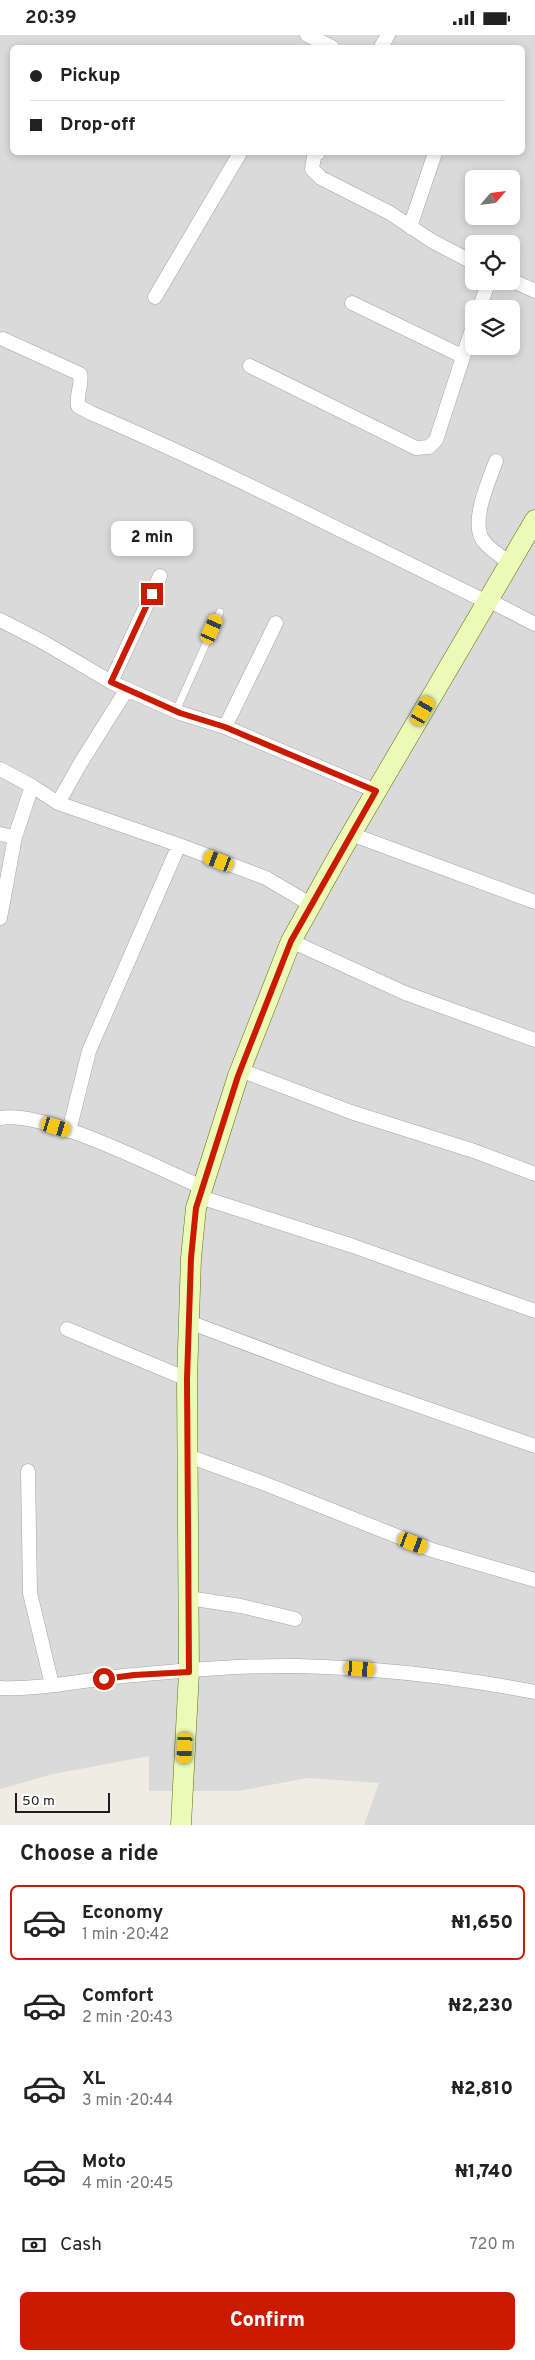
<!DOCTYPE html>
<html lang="en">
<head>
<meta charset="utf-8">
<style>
  :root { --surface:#fff; --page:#f2f2f2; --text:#222; --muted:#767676; --line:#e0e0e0; --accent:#ca1a00 }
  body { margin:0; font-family:Overpass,sans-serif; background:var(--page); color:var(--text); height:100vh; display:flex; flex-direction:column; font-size:19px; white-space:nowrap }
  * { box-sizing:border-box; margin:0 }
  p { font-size:16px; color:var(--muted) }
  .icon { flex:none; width:28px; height:28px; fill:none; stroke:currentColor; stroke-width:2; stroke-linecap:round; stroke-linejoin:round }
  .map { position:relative; height:1790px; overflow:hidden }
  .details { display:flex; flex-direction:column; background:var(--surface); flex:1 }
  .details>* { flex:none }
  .banner { position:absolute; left:10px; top:10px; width:515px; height:110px; border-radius:8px; box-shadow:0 2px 8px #0003; display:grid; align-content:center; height:110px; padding:0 20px; background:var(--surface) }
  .needle { width:32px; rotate:62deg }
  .controls { position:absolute; left:465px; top:135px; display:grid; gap:10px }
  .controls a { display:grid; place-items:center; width:55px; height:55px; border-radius:8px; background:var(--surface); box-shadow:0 2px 8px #0003; font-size:25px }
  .scale { position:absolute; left:15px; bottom:12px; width:95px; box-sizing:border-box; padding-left:5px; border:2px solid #1d1d1d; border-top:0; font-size:14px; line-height:18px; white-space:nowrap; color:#1d1d1d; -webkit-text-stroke:4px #fff; paint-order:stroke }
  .end { position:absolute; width:22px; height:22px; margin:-11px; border:6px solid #ca1a00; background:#fff; box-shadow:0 0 0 2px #fff }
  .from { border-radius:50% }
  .bubble { position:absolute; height:35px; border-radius:8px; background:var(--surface); box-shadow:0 2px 8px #0003; font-size:16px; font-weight:800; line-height:35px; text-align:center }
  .car { position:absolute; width:15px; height:30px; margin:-15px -8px; border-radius:6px; box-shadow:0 0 4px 1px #0007; background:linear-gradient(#f5c518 24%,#345 0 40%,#f5c518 0 76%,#345 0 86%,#f5c518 0) }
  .banner b { display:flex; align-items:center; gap:18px; height:48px; font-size:19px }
  .banner b+b { border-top:1px solid var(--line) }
  .banner i { width:12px; height:12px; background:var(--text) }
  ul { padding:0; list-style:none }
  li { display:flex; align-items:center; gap:15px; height:75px; margin:0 10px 8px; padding:0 10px; border:2px solid transparent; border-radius:8px }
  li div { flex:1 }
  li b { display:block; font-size:19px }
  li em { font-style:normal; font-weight:800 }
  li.on { border-color:var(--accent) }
  li>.icon { width:45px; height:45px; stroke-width:1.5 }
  h2 { padding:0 20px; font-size:22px; line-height:60px }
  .pay { display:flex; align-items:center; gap:12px; height:55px; padding:0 20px; font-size:19px }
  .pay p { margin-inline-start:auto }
  .button { display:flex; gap:10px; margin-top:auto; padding:10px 20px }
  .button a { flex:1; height:58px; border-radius:8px; background:var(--accent); color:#fff; font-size:20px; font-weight:800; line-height:58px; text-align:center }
  .status { display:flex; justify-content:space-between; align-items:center; height:35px; padding:0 25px; background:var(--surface); direction:ltr }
  .status svg { height:14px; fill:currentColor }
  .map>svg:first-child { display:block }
  .residential { fill:#dbdada; fill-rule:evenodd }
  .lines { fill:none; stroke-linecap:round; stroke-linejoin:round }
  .lane-casing { stroke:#a4a4a4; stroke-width:8 }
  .street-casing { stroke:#a4a4a4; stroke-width:15 }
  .secondary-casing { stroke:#597305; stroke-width:21 }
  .lane { stroke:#fff; stroke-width:7 }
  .street { stroke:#fff; stroke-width:14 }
  .secondary { stroke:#edf9b6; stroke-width:20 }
  .route { stroke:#ca1a00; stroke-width:6 }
</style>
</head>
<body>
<div class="status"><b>20:39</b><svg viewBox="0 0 49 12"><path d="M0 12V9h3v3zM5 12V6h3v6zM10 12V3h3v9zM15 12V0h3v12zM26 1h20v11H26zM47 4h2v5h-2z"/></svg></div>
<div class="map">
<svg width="535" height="1790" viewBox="0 0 535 1790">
  <rect width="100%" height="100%" fill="#eeece3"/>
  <path class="residential" d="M 0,0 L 535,0 L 535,1790 L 364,1790 L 379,1748 L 308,1743 L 238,1756 L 149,1756 L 149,1721 L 53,1739 L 0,1754 ZM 12,12 L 522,12 L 522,118 L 12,118 ZM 474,144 L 511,144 L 511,181 L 474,181 ZM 474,209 L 511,209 L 511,246 L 474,246 ZM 474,274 L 511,274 L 511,311 L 474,311 Z"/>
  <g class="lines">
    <defs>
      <path id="lane" d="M 176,676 L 220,577"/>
      <path id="street" d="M 307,0 L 332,12
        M 381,12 L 388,0
        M 318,118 L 314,121 L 312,134 L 321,143 L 390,178 L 432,206 L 474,228
        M 410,192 L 435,118
        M 511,245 L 535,256
        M 155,262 L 240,118
        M 352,268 L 462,321
        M 479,274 L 489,246
        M 3,304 L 80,339 C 83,347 76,358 78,371 L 91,378 C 226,436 355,503 487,567
        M 250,331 L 416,413 L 429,412 L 436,405 L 474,288
        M 496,426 C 489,446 468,490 485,508 C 492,516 502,522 510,528
        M 488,565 L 535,589
        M 0,585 L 43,607 L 111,647 L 180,678 L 225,692 L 376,756
        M 111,647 L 160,541
        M 225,692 L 276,588
        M 0,734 L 32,751 L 58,768 L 179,810 L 266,843 L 310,869
        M 58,768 L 80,729 L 127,654
        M 0,799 L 15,802
        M 351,799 L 535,867
        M 0,883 L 15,802 L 32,751
        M 291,906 L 405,958 L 535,1005
        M 240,1035 L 351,1077 L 474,1116 L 535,1139
        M 0,1083 C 46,1075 157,1133 202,1152
        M 69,1096 L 89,1016 L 179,810
        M 200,1162 L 353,1211 L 535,1276
        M 189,1287 L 333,1341 L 535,1411
        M 67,1294 L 187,1344
        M 188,1421 L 263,1448 L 432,1515 L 535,1545
        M 28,1436 L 30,1558 L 52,1650
        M 188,1563 L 241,1571 L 295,1584
        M 0,1653 C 46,1655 91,1643 135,1640 C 189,1635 244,1630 298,1631 C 378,1633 457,1642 535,1657"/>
      <path id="secondary" d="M 181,1790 L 189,1637 L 187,1344 L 191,1223 L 196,1173 L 238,1041 L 291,906 L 340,818 L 535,485"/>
    </defs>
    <use href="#lane" class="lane-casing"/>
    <use href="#street" class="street-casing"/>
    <use href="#secondary" class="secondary-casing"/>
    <use href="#lane" class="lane"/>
    <use href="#street" class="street"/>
    <use href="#secondary" class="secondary"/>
  </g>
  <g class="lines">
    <path class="route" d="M 104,1644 L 134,1640 L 189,1637 L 187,1344 L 191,1223 L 196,1173 L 238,1041 L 291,906 L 376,756 L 225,692 L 180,678 L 111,647 L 152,559"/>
  </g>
</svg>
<div class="controls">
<a><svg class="needle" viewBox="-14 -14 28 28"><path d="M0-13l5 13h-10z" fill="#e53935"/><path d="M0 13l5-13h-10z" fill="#767676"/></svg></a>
<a><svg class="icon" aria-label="locate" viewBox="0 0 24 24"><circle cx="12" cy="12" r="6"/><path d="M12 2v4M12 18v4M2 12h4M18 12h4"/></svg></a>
<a><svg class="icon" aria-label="layers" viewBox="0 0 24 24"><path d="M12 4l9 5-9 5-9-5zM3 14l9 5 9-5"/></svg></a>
</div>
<div class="scale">50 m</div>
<i class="end from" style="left:104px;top:1644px"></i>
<i class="end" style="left:152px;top:559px"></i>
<div class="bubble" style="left:111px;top:486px;width:82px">2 min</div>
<i class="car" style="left:212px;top:594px;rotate:24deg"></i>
<i class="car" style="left:423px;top:676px;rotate:30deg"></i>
<i class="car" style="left:219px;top:826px;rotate:291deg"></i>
<i class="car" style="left:56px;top:1092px;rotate:107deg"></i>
<i class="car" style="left:413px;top:1508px;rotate:111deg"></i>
<i class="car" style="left:360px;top:1634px;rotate:94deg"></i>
<i class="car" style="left:185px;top:1713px;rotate:183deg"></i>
<div class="banner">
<b><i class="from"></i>Pickup</b>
<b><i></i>Drop-off</b>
</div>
</div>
<section class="details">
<h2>Choose a ride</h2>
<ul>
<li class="on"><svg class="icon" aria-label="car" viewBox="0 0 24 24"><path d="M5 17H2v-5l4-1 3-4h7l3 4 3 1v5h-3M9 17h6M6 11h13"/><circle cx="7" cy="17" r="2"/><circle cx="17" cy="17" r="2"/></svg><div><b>Economy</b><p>1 min · 20:42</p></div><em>₦1,650</em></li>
<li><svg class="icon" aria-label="car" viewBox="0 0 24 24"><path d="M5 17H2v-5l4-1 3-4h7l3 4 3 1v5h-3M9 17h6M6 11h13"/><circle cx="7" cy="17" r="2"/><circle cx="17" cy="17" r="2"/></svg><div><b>Comfort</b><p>2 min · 20:43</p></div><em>₦2,230</em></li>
<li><svg class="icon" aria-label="car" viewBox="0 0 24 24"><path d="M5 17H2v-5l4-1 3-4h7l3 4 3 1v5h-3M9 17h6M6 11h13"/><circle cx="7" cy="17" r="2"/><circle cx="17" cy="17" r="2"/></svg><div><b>XL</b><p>3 min · 20:44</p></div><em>₦2,810</em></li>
<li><svg class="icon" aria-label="car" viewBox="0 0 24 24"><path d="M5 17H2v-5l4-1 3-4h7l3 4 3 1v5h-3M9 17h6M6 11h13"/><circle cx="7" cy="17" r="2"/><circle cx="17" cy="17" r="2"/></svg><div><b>Moto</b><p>4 min · 20:45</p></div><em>₦1,740</em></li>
</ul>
<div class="pay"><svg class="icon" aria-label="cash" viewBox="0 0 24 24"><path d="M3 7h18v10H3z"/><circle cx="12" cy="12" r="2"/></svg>Cash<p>720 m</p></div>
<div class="button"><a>Confirm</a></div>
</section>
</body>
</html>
